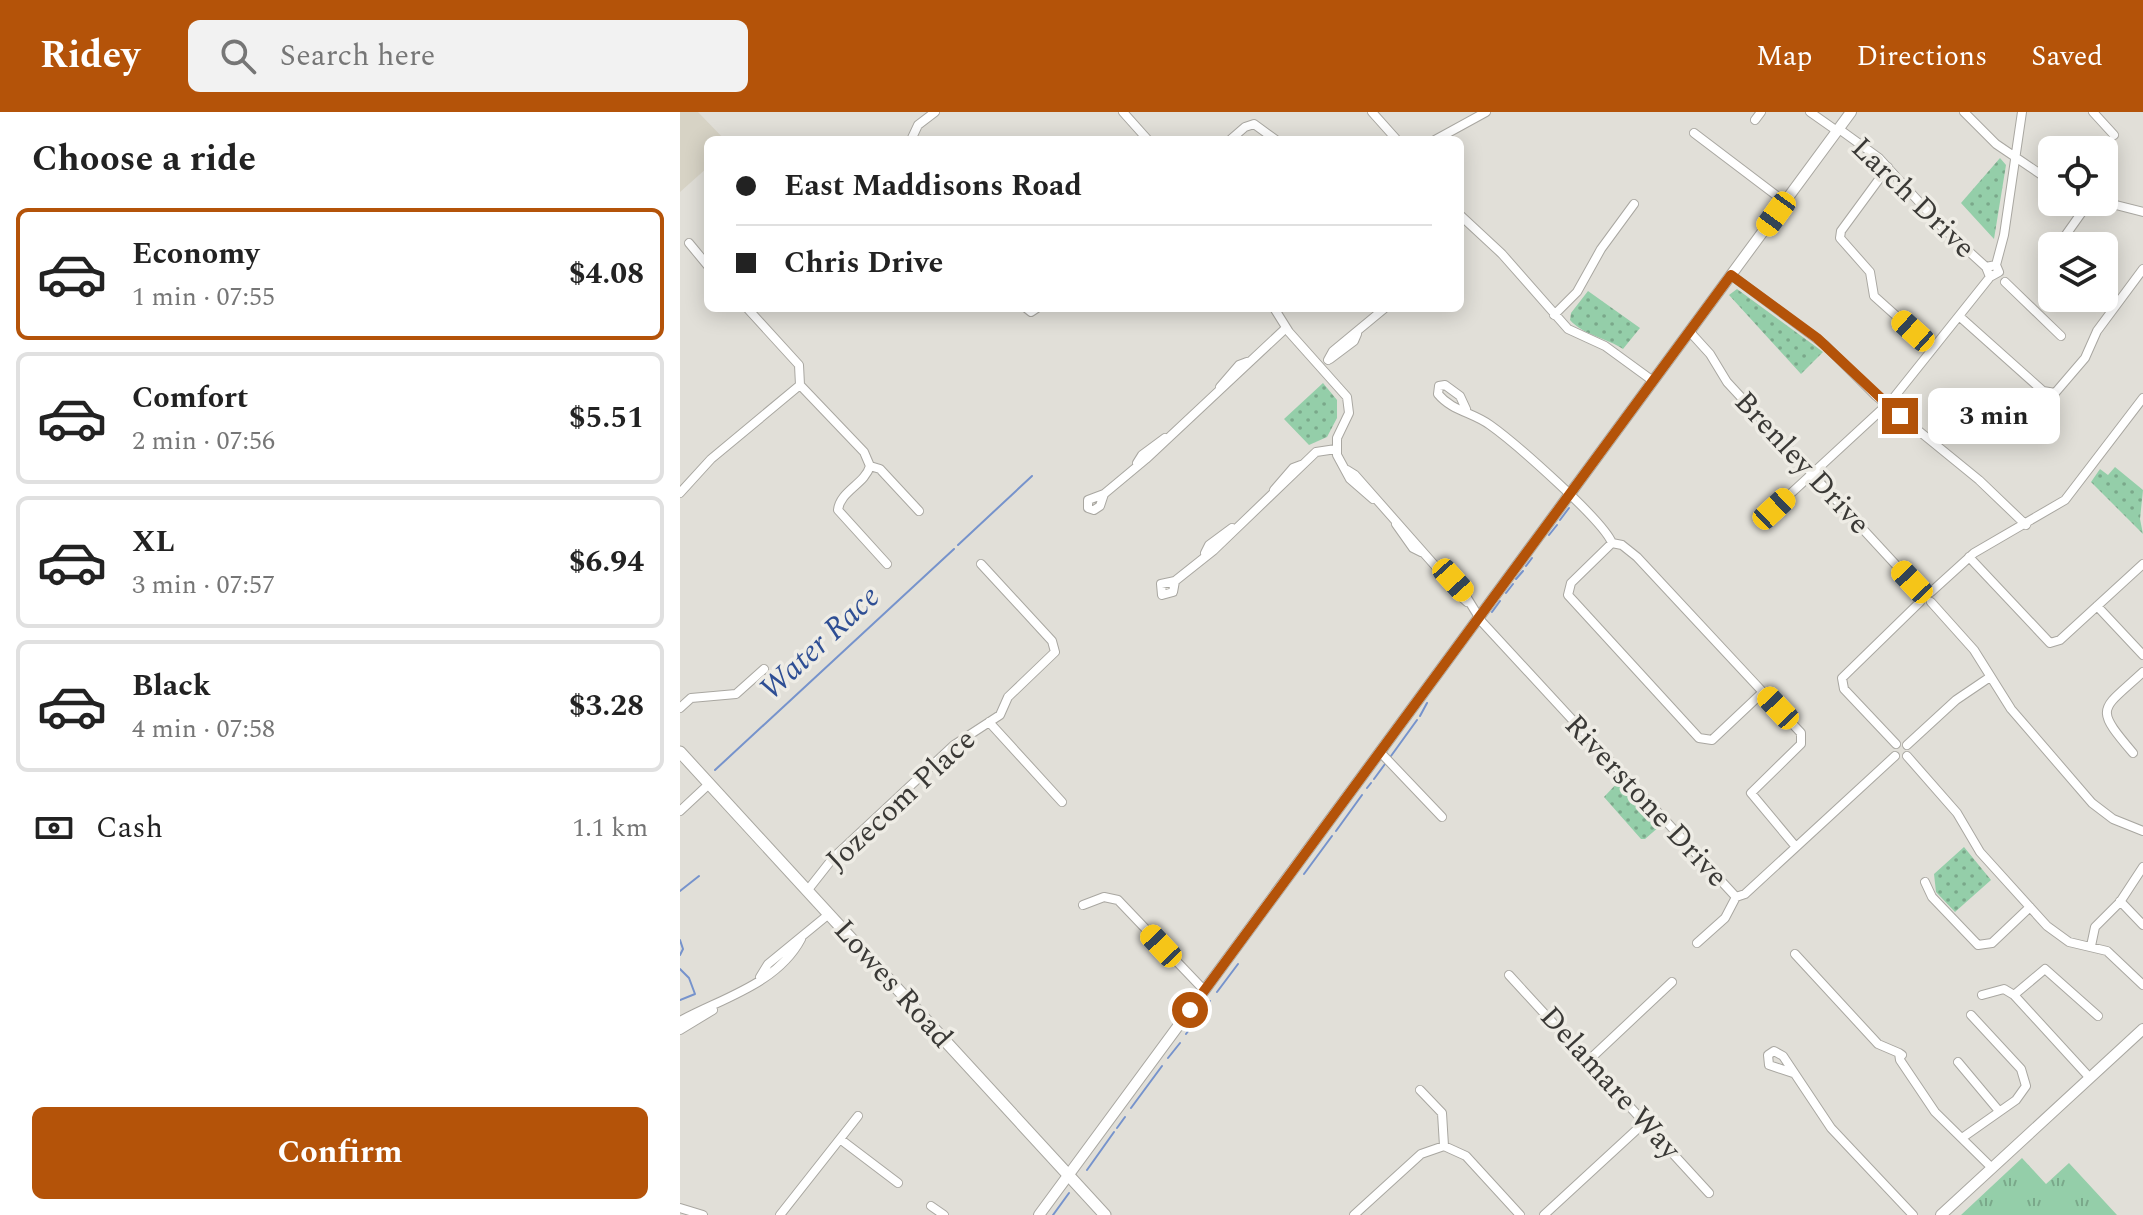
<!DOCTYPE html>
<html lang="en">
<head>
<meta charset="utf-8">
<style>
  :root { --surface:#fff; --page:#f2f2f2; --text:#222; --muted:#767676; --line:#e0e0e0; --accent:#b45309 }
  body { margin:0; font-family:Spectral,serif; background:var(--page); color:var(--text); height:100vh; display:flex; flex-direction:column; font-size:30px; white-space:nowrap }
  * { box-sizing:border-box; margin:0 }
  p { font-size:26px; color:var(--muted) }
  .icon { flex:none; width:44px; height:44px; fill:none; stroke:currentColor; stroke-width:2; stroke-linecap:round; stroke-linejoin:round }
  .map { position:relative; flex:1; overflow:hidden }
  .details { display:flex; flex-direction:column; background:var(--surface); width:680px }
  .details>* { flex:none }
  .banner { position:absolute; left:24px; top:24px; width:760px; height:176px; border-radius:12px; box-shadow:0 4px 20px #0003; display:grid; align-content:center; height:176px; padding:0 32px; background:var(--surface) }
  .buttons { position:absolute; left:1358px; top:24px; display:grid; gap:16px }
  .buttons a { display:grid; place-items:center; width:80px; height:80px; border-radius:12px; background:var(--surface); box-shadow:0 4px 20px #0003; font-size:40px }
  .end { position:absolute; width:36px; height:36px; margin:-18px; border:10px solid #b45309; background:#fff; box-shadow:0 0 0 4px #fff }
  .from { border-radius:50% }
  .bubble { position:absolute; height:56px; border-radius:12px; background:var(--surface); box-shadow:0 4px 20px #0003; font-size:26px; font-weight:700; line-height:56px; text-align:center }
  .car { position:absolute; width:24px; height:48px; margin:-24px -12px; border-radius:10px; box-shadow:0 0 6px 2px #0007; background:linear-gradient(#f5c518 24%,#345 0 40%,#f5c518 0 76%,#345 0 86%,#f5c518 0) }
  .banner b { display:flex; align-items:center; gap:28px; height:76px; font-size:30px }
  .banner b+b { border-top:2px solid var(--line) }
  .banner i { width:20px; height:20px; background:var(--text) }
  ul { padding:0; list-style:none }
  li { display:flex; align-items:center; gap:24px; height:132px; margin:0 16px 12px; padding:0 16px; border:4px solid var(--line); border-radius:12px }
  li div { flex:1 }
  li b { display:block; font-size:30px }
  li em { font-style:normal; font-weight:700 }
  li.on { border-color:var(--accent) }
  li>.icon { width:72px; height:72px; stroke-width:1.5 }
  h2 { padding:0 32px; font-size:36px; line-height:96px }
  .pay { display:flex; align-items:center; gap:20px; height:88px; padding:0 32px; font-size:30px }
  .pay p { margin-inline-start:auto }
  .action { display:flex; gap:16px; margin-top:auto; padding:16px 32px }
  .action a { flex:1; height:92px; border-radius:12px; background:var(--accent); color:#fff; font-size:32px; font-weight:700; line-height:92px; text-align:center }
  header { display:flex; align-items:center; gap:48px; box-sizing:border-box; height:112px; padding:0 40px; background:var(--accent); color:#fff }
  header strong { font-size:38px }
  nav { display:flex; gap:44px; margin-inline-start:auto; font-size:28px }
  .search { width:560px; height:72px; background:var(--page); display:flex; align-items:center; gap:20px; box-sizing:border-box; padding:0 28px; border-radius:12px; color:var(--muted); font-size:30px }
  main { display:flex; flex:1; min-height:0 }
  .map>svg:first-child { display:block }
  .built { fill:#d7d3c5 }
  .grass { fill:url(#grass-tufts) }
  .park { fill:url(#park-dots) }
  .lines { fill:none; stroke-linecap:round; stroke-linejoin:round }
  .stream { stroke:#7693cc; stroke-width:2 }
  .minor-casing { stroke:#a9a7a1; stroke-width:10 }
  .tertiary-casing { stroke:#a9a7a1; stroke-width:12 }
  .secondary-casing { stroke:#a9a7a1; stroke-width:13 }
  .minor { stroke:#fff; stroke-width:8 }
  .tertiary { stroke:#fff; stroke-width:10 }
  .secondary { stroke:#fff; stroke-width:11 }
  .route { stroke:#b45309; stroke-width:10 }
  .labels { text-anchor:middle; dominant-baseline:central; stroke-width:7; stroke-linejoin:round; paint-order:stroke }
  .street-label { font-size:30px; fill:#3a3936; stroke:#eeece5 }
  .water-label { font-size:32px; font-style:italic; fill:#2e4e94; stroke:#eeece5 }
</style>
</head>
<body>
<header>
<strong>Ridey</strong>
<div class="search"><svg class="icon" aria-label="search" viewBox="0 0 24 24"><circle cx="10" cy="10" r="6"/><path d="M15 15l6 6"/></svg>Search here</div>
<nav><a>Map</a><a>Directions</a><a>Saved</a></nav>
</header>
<main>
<section class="details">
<h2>Choose a ride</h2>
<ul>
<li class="on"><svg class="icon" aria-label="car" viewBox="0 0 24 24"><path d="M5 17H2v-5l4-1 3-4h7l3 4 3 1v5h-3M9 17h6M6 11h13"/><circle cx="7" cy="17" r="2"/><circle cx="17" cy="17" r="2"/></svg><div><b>Economy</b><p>1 min · 07:55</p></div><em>$4.08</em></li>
<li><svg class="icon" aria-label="car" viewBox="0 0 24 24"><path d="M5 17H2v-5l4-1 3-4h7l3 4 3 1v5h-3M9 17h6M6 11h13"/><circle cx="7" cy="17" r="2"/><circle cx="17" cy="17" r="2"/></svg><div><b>Comfort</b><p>2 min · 07:56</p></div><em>$5.51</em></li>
<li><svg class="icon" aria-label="car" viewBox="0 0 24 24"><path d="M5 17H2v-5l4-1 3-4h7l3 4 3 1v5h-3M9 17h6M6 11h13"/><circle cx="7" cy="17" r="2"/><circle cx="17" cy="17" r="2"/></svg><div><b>XL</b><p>3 min · 07:57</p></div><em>$6.94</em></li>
<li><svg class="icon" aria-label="car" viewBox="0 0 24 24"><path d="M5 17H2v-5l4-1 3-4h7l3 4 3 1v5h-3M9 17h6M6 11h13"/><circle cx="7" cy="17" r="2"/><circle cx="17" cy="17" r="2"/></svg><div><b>Black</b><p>4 min · 07:58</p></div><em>$3.28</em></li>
</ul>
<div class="pay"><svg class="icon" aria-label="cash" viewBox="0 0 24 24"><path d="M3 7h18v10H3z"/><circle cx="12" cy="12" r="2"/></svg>Cash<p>1.1 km</p></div>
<div class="action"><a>Confirm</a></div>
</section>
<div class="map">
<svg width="1463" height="1103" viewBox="0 0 1463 1103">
  <defs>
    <pattern id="grass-tufts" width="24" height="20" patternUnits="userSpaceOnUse" patternTransform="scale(2)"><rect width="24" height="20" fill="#94cea9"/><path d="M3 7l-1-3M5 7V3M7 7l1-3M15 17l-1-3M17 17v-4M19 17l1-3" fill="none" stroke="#7aa88a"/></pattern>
    <pattern id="park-dots" width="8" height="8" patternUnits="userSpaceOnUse" patternTransform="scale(2)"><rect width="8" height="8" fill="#94cea9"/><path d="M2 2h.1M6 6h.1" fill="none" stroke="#7aa88a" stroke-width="1.8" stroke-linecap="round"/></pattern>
  </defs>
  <rect width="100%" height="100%" fill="#e1dfd8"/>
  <path class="built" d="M 0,0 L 18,0 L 45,28 L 28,28 L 28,55 L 0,80 Z"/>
  <path class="grass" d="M 1342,1046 L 1366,1072 L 1389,1051 L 1437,1103 L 1281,1103 Z"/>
  <path class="park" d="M 1320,46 L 1326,53 L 1314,127 L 1281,91 Z
    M 1057,177 L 1135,234 L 1143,240 L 1121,262 L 1049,183 Z
    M 908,179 L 960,216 L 943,237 C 927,226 903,223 890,208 L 891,201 Z
    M 643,271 L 657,288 L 657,306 L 647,325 L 629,333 L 604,307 Z
    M 1435,355 L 1463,378 L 1460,407 L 1463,422 L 1411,370 L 1420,357 L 1428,363 Z
    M 939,669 L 980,714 L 965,727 L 961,727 L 924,685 Z
    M 1284,735 L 1311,768 L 1275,800 L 1256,780 L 1254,762 Z"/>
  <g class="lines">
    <path class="stream" d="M 880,408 L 889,396
      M 869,423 L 877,413
      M 278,433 L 352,364
      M 846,454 L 852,446
      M 836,467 L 843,459
      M 826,481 L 833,472
      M 812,500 L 820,489
      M 740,604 L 747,591
      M 711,644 L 737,608
      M 35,658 L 274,437
      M 694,667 L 705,652
      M 687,676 L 691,671
      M 656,719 L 682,683
      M 624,762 L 652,724
      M 0,779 L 19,764
      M 0,828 L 3,837 L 0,843
      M 0,857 L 9,866 L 15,882 L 0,888
      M 537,880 L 558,852
      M 506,922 L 530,889
      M 488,946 L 500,931
      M 451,996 L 482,954
      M 437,1016 L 445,1005
      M 407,1058 L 434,1020
      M 373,1103 L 389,1081"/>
    <defs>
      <path id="minor" d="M 443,0 L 468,28
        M 692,0 L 717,28
        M 1130,0 L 1157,19
        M 1284,0 L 1316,32 L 1372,70
        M 1413,0 L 1434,23
        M 1075,8 L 1081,0
        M 1159,17 L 1199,46 L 1262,115 L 1306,155
        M 1014,21 L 1105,90
        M 231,28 L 238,13 L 255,0
        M 550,28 L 565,15 L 574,12 L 596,28
        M 755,28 L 806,0
        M 1208,55 L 1161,119 L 1160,126 L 1190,160 L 1194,184 L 1252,236
        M 1424,90 L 1463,100
        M 780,103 L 822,142 L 888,217 L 925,234 L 973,269
        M 9,131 L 28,154
        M 1378,134 L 1402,100 L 1405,90
        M 1316,153 L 1306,155 L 1310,165 L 1319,160 L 1316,153 L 1324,123 L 1342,0
        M 1051,163 L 1145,233 L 1196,284 L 1299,368 L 1346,413
        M 1325,170 L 1381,224
        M 1419,186 L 1432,198
        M 67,196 L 119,253 L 120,273
        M 346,196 L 351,200 L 357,196
        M 594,196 L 609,220 L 667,285 L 669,301 L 657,326 L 657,343 L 670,367 L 693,387
        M 874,203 L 897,180 L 921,137 L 954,92
        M 1279,204 L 1363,279 L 1375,281 L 1405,246 L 1417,219 L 1463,157
        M 1010,220 L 1030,242 L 1047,270 L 1240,479
        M 650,247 L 674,229 L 677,222
        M 648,248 L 653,239 L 705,196
        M 120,273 L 184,340 L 190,354 L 200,357 L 239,399
        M 540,275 L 559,253 L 567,250
        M 786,297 L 780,284 L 765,273 L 759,274 L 758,282 C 772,299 792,300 810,313 C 834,330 923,408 932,431 L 942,433 L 957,445 L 1121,621 L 1121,632 L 1071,681 L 1116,735
        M 457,351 L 462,343 L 485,326
        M 190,354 C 185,372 160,379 158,398 L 207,452
        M 667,358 L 675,363 L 765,465 L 784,481 L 802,510 L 1056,785 L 1065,782 L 1215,644
        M 594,378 L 613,356 L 621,353
        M 0,381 L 31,347 L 120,273
        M 424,382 L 420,394 L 414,398 L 408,396 L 408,388 L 424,382 L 466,347 L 606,216
        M 1094,397 L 1211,289 L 1310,165
        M 716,412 L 733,436 L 741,440
        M 932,431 L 891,471 L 888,483 L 1019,626 L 1032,628 L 1083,580
        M 525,441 L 529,433 L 552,416
        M 1289,445 L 1370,531 L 1380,528 L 1463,452
        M 765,465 L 768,473 L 787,490
        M 495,469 L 493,480 L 482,483 L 481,472 L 495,469 L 534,438 L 636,340 L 656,337
        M 1251,480 L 1294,441 L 1385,388 L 1463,286
        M 1251,490 L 1294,538 L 1331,597 L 1412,691 L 1433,707 L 1463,719
        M 1417,494 L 1463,543
        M 0,596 L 11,586 L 56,582 L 84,557
        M 309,610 L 382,690
        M 1216,632 L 1164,577 L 1162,566 L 1240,490
        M 1227,633 L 1276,588 L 1310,565
        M 700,640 L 762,705
        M 1453,641 C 1413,594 1421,599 1463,560
        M 1227,644 L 1277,701 L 1300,740 L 1367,814 L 1389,830 L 1427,839 L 1463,873
        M 0,699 L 29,672
        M 1245,770 L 1252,785 L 1298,833 L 1312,831 L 1350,795
        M 127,779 L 153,746 L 274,633 L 320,603 L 328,585 L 375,540 L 372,529 L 301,452
        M 1440,789 L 1463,813
        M 403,793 L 424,785 L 438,788 L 524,878
        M 1017,831 L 1045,806 L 1056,785
        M 1411,834 L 1415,815 L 1440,790 L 1463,755
        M 1115,842 L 1198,932 L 1219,941
        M 829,863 L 1029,1081
        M 80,865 L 88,852 L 149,802
        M 1302,883 L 1324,877 L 1334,883 L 1410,966
        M 1334,883 L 1365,857 L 1418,904
        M 0,909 C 42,886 97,872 121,827
        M 0,918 L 33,898
        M 1222,943 L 1219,941 L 1220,948 L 1255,1000 L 1312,1056
        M 909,948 L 992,870
        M 1278,950 L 1319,999
        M 1113,961 L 1089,953 L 1088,943 L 1094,939 L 1103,944 L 1151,1016 L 1233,1103
        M 740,978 L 762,1001 L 764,1034
        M 1282,1026 L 1336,988 L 1346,974 L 1341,957 L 1291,903
        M 160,1027 L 218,1071
        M 251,1094 L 264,1103
        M 0,1096 L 23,1103
        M 100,1103 L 178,1004
        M 674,1103 L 741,1042 L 764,1034 L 786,1044 L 840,1103
        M 864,1103 L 965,1010"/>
      <path id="tertiary" d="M 359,1103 L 1171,0
        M 1261,1103 L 1463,917"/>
      <path id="secondary" d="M 0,640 L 425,1103"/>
    </defs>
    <use href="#minor" class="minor-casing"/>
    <use href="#tertiary" class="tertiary-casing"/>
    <use href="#secondary" class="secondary-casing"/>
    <use href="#minor" class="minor"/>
    <use href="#tertiary" class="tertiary"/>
    <use href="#secondary" class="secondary"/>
  </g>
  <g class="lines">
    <path class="route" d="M 510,898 L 1051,163 L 1137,226 L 1220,304"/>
  </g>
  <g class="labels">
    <g class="street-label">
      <text transform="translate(1233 86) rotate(44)">Larch Drive</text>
      <text transform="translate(1122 351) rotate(47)">Brenley Drive</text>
      <text transform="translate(221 688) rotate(-43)">Jozecom Place</text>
      <text transform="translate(966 689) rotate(47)">Riverstone Drive</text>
      <text transform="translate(213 872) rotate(48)">Lowes Road</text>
      <text transform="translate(930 971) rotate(48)">Delamare Way</text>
    </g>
    <g class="water-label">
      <text transform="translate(140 531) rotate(-43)">Water Race</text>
    </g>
  </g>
</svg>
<div class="buttons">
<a><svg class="icon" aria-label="locate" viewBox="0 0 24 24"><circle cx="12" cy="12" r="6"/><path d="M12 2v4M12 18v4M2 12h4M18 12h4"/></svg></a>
<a><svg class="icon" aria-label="layers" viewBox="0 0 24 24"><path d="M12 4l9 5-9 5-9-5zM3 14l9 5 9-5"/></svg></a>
</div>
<i class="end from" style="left:510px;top:898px"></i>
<i class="end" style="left:1220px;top:304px"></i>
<div class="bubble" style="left:1248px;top:276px;width:132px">3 min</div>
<i class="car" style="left:1096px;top:102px;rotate:216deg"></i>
<i class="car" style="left:1233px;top:219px;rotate:312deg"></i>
<i class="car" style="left:1094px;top:397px;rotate:47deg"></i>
<i class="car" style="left:773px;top:468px;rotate:138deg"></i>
<i class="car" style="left:1232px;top:470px;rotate:317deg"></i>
<i class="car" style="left:1098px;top:596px;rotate:317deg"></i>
<i class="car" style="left:481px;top:834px;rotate:317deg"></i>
<div class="banner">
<b><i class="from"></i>East Maddisons Road</b>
<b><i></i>Chris Drive</b>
</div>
</div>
</main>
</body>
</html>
